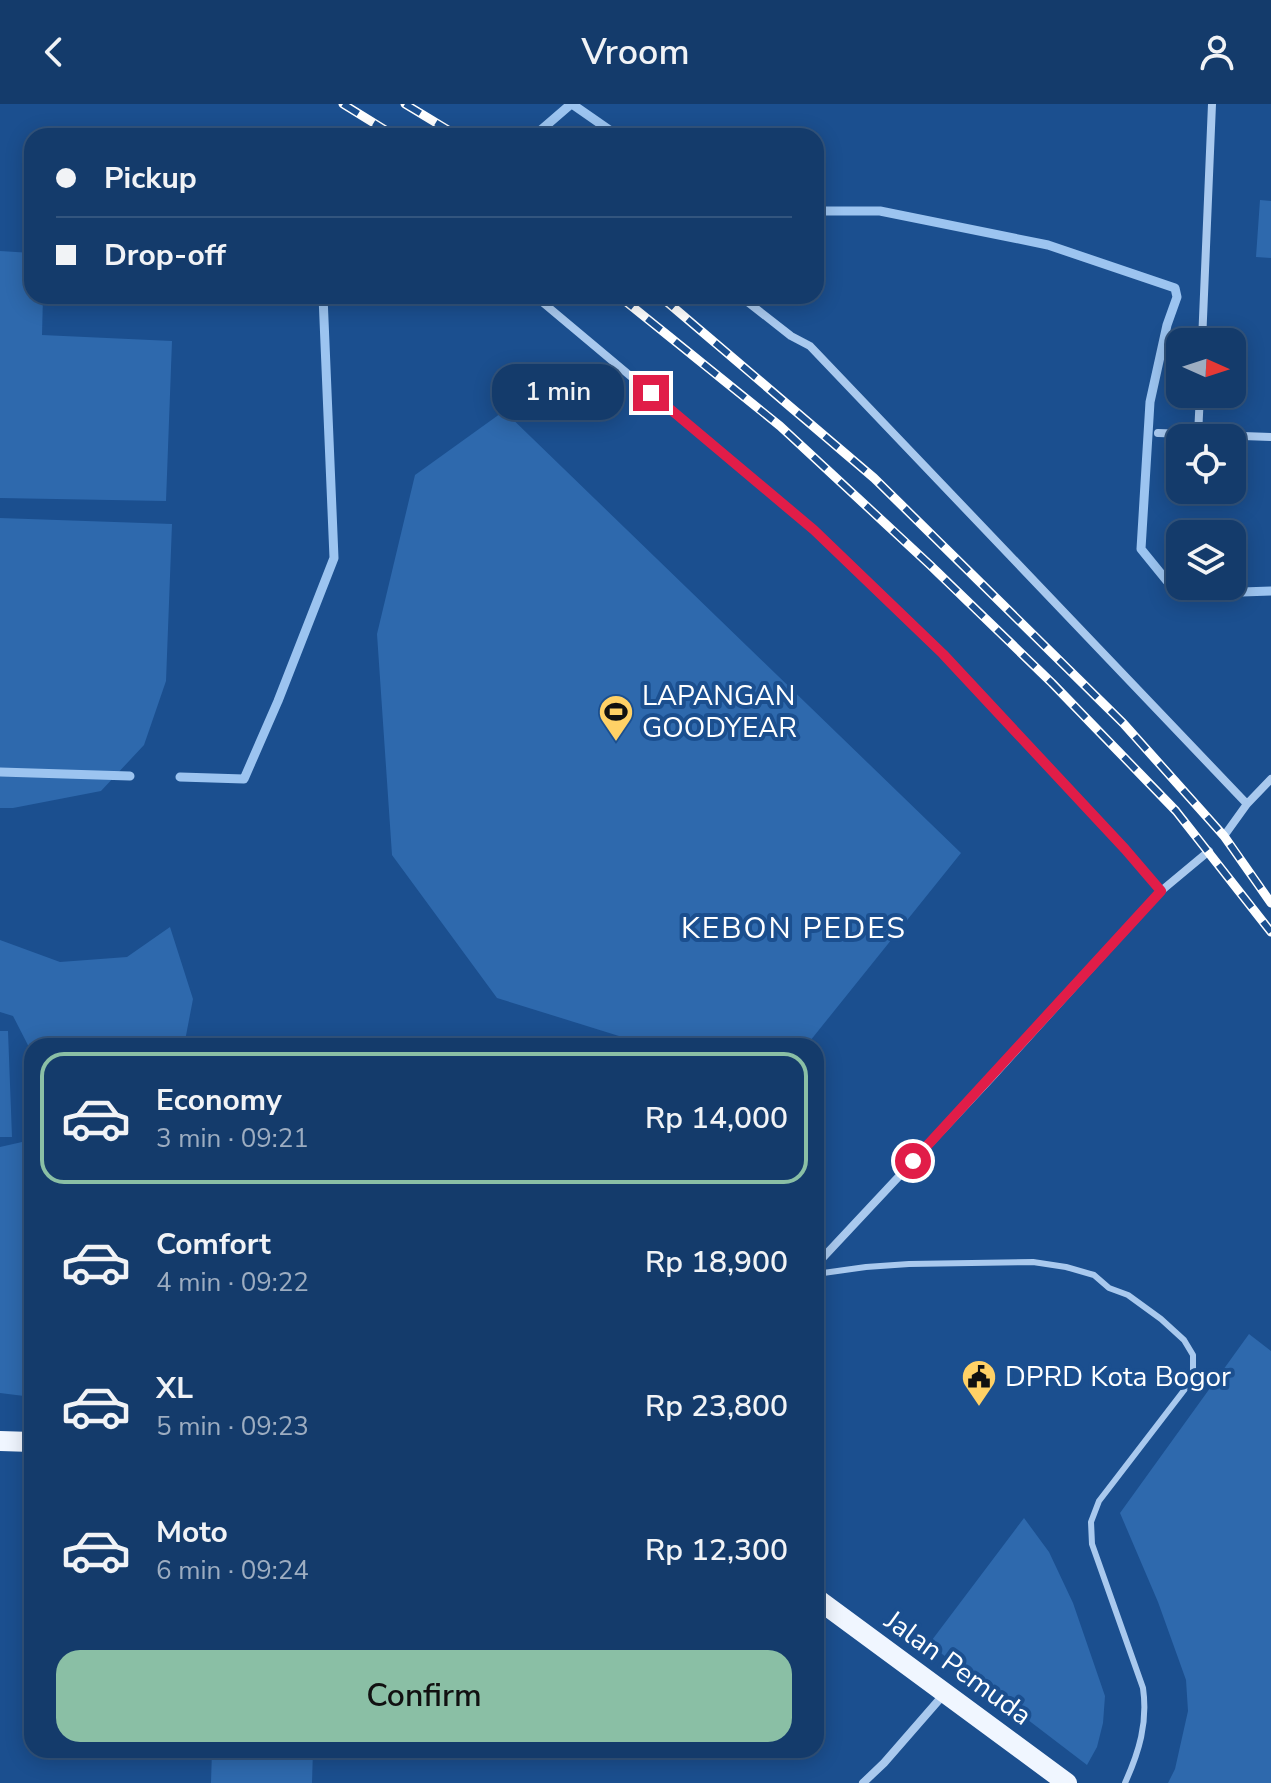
<!DOCTYPE html>
<html lang="en">
<head>
<meta charset="utf-8">
<style>
  :root { --surface:#143b6b; --page:#1d4271; --text:#f1f3f6; --muted:#9dadc1; --line:#33557e; --accent:#8abfa5 }
  body { margin:0; font-family:"Nunito Sans",sans-serif; background:var(--page); color:var(--text); height:100vh; display:flex; flex-direction:column; font-size:30px; white-space:nowrap }
  * { box-sizing:border-box; margin:0 }
  p { font-size:26px; color:var(--muted) }
  .icon { flex:none; width:44px; height:44px; fill:none; stroke:currentColor; stroke-width:2; stroke-linecap:round; stroke-linejoin:round }
  .map { position:relative; flex:1; overflow:hidden }
  .panel { position:absolute; left:24px; top:934px; width:800px; height:720px; display:flex; flex-direction:column; background:var(--surface); border-radius:24px; box-shadow:0 4px 20px #0003,0 0 0 2px var(--line) }
  .panel>* { flex:none }
  .hud { position:absolute; left:24px; top:24px; width:800px; height:176px; border-radius:24px; box-shadow:0 4px 20px #0003,0 0 0 2px var(--line); display:grid; align-content:center; height:176px; padding:0 32px; background:var(--surface) }
  .needle { width:52px; rotate:93deg }
  .fabs { position:absolute; left:1166px; top:224px; display:grid; gap:16px }
  .fabs a { display:grid; place-items:center; width:80px; height:80px; border-radius:16px; background:var(--surface); box-shadow:0 4px 20px #0003,0 0 0 2px var(--line); font-size:40px }
  .end { position:absolute; width:36px; height:36px; margin:-18px; border:10px solid #e11d48; background:#fff; box-shadow:0 0 0 4px #fff }
  .from { border-radius:50% }
  .bubble { position:absolute; height:56px; border-radius:24px; background:var(--surface); box-shadow:0 4px 20px #0003,0 0 0 2px var(--line); font-size:26px; font-weight:600; line-height:56px; text-align:center }
  .hud b { display:flex; align-items:center; gap:28px; height:76px; font-size:30px }
  .hud b+b { border-top:2px solid var(--line) }
  .hud i { width:20px; height:20px; background:var(--text) }
  ul { padding:14px 0 0; list-style:none }
  li { display:flex; align-items:center; gap:24px; height:132px; margin:0 16px 12px; padding:0 16px; border:4px solid transparent; border-radius:24px }
  li div { flex:1 }
  li b { display:block; font-size:30px }
  li em { font-style:normal; font-weight:600 }
  li.selected { border-color:var(--accent) }
  li>.icon { width:72px; height:72px; stroke-width:1.5 }
  .action { display:flex; gap:16px; margin-top:auto; padding:16px 32px }
  .action a { flex:1; height:92px; border-radius:24px; background:var(--accent); color:#111; font-size:32px; font-weight:600; line-height:92px; text-align:center }
  header { display:flex; justify-content:space-between; align-items:center; height:104px; padding:0 32px; background:var(--surface); font-size:36px; font-weight:600 }
  .map>svg:first-child { display:block }
  .green { fill:#2e69ad }
  .lines { fill:none; stroke-linecap:round; stroke-linejoin:round }
  .stream { stroke:#9cc4f0; stroke-width:9 }
  .lane { stroke:#a9c9ee; stroke-width:6 }
  .street { stroke:#a9c9ee; stroke-width:8 }
  .primary { stroke:#f0f6ff; stroke-width:20 }
  .rail-casing { stroke:#fff; stroke-width:9 }
  .rail { stroke:#1b4f8f; stroke-width:6; stroke-dasharray:18; stroke-linecap:butt }
  .route { stroke:#e11d48; stroke-width:10 }
  .labels { text-anchor:middle; dominant-baseline:central; stroke-width:8; stroke-linejoin:round; paint-order:stroke }
  .poi-label { font-size:28px; fill:#fff; stroke:#1b4f8f; text-anchor:start }
  .street-label { font-size:28px; fill:#fff; stroke:#1b4f8f }
  .neighbourhood-label { font-size:30px; letter-spacing:2px; fill:#fff; stroke:#1b4f8f }
</style>
</head>
<body>
<header><svg class="icon" aria-label="back" viewBox="0 0 24 24"><path d="M15 5l-7 7 7 7"/></svg>Vroom<svg class="icon" aria-label="person" viewBox="0 0 24 24"><circle cx="12" cy="8" r="4"/><path d="M4 21q1-7 8-7t8 7"/></svg></header>
<div class="map">
<svg width="1271" height="1679" viewBox="0 0 1271 1679">
  <rect width="100%" height="100%" fill="#1b4f8f"/>
  <path class="green" d="M 1260,96 L 1271,97 L 1271,154 L 1256,153 Z
    M 0,147 L 32,149 L 32,192 L 43,192 L 42,231 L 172,237 L 166,397 L 0,394 Z
    M 504,307 L 961,749 L 806,942 L 651,942 L 497,894 L 392,751 L 377,530 L 415,371 Z
    M 0,414 L 172,420 L 166,577 L 144,641 L 101,687 L 13,704 L 0,704 Z
    M 170,823 L 193,895 L 184,942 L 32,942 L 32,949 L 13,912 L 0,908 L 0,836 L 60,858 L 127,853 Z
    M 0,927 L 8,927 L 12,1033 L 0,1033 Z
    M 32,1012 L 32,1293 L 0,1289 L 0,1043 L 22,1038 Z
    M 1249,1230 L 1271,1247 L 1271,1679 L 1168,1679 L 1175,1665 L 1188,1607 L 1186,1576 L 1158,1498 L 1120,1409 Z
    M 1024,1414 L 1049,1448 L 1073,1499 L 1105,1592 L 1103,1619 L 1097,1643 L 1087,1661 L 929,1540 Z
    M 212,1646 L 313,1646 L 312,1679 L 211,1679 Z"/>
  <g class="lines">
    <path class="stream" d="M 572,0 L 618,32
      M 534,32 L 571,0
      M 816,107 L 880,107 L 1048,141 L 1175,184 L 1177,193 L 1167,221 L 1150,298 L 1141,445 L 1167,477 L 1180,479
      M 1202,482 L 1242,488 L 1271,487
      M 0,668 L 130,672
      M 180,673 L 244,675 L 278,597 L 334,454 L 323,192"/>
    <path class="lane" d="M 816,1170 L 866,1163 L 909,1160 L 1033,1158 L 1066,1163 L 1094,1171 L 1109,1184 L 1128,1191 L 1161,1215 L 1184,1236 L 1193,1251 L 1193,1270 L 1185,1285 L 1099,1397 L 1091,1418 L 1092,1440 L 1143,1584 C 1148,1619 1139,1648 1125,1679"/>
    <path class="street" d="M 535,192 L 814,426 L 943,550 L 1125,745 L 1161,787
      M 740,192 L 791,232 L 810,242 L 1247,700
      M 1202,238 L 1212,0
      M 1158,329 L 1271,333
      M 1198,331 L 1200,290
      M 1224,732 L 1247,700 L 1271,675
      M 816,1161 L 991,974 L 1161,787 L 1209,747
      M 863,1679 L 884,1659 L 945,1589"/>
    <path class="primary" d="M 0,1337 L 32,1338
      M 816,1494 L 1067,1679"/>
    <defs>
      <path id="rail" d="M 343,0 L 395,32
        M 405,0 L 458,32
        M 619,192 L 780,322 L 930,461 L 1052,579 L 1176,707 L 1271,828
        M 660,192 L 874,374 L 1123,619 L 1224,732 L 1271,799"/>
    </defs>
    <use href="#rail" class="rail-casing"/>
    <use href="#rail" class="rail"/>
  </g>
  <g class="lines">
    <path class="route" d="M 651,289 L 814,426 L 943,550 L 1125,745 L 1161,787 L 913,1057"/>
  </g>
  <defs>
    <symbol id="stadium-pin" viewBox="-11 -11 22 30"><path d="M0 17L-7.5 6A9.5 9.5 0 1 1 7.5 6Z" fill="#ffd166" stroke="#1b4f8f"/><path d="M0-5a6.5 5 0 1 0 0 10a6.5 5 0 1 0 0-10ZM-3.5-1.8h7v3.6h-7Z" fill="#111"/></symbol>
    <symbol id="civic-pin" viewBox="-11 -11 22 30"><path d="M0 17L-7.5 6A9.5 9.5 0 1 1 7.5 6Z" fill="#ffd166" stroke="#1b4f8f"/><path d="M-.6-6.5H3V-4.5H.6V-3L4-1V1h2V6H-6V1h2V-1L-.6-3ZM-1.2 2.5V6h2.4V2.5Z" fill="#111"/></symbol>
  </defs>
  <g fill-rule="evenodd">
    <use href="#stadium-pin" x="596" y="588" width="40" height="54"/>
    <use href="#civic-pin" x="959" y="1253" width="40" height="54"/>
  </g>
  <g class="labels">
    <g class="poi-label">
      <text x="642" y="592">LAPANGAN<tspan x="642" dy="32">GOODYEAR</tspan></text>
      <text x="1005" y="1273">DPRD Kota Bogor</text>
    </g>
    <g class="street-label">
      <text transform="translate(958 1564) rotate(36)">Jalan Pemuda</text>
    </g>
    <g class="neighbourhood-label">
      <text x="794" y="824">KEBON PEDES</text>
    </g>
  </g>
</svg>
<div class="fabs">
<a><svg class="needle" viewBox="-14 -14 28 28"><path d="M0-13l5 13h-10z" fill="#e53935"/><path d="M0 13l5-13h-10z" fill="#9dadc1"/></svg></a>
<a><svg class="icon" aria-label="locate" viewBox="0 0 24 24"><circle cx="12" cy="12" r="6"/><path d="M12 2v4M12 18v4M2 12h4M18 12h4"/></svg></a>
<a><svg class="icon" aria-label="layers" viewBox="0 0 24 24"><path d="M12 4l9 5-9 5-9-5zM3 14l9 5 9-5"/></svg></a>
</div>
<i class="end from" style="left:913px;top:1057px"></i>
<i class="end" style="left:651px;top:289px"></i>
<div class="bubble" style="left:492px;top:260px;width:132px">1 min</div>
<div class="hud">
<b><i class="from"></i>Pickup</b>
<b><i></i>Drop-off</b>
</div>
<section class="panel">
<ul>
<li class="selected"><svg class="icon" aria-label="car" viewBox="0 0 24 24"><path d="M5 17H2v-5l4-1 3-4h7l3 4 3 1v5h-3M9 17h6M6 11h13"/><circle cx="7" cy="17" r="2"/><circle cx="17" cy="17" r="2"/></svg><div><b>Economy</b><p>3 min · 09:21</p></div><em>Rp 14,000</em></li>
<li><svg class="icon" aria-label="car" viewBox="0 0 24 24"><path d="M5 17H2v-5l4-1 3-4h7l3 4 3 1v5h-3M9 17h6M6 11h13"/><circle cx="7" cy="17" r="2"/><circle cx="17" cy="17" r="2"/></svg><div><b>Comfort</b><p>4 min · 09:22</p></div><em>Rp 18,900</em></li>
<li><svg class="icon" aria-label="car" viewBox="0 0 24 24"><path d="M5 17H2v-5l4-1 3-4h7l3 4 3 1v5h-3M9 17h6M6 11h13"/><circle cx="7" cy="17" r="2"/><circle cx="17" cy="17" r="2"/></svg><div><b>XL</b><p>5 min · 09:23</p></div><em>Rp 23,800</em></li>
<li><svg class="icon" aria-label="car" viewBox="0 0 24 24"><path d="M5 17H2v-5l4-1 3-4h7l3 4 3 1v5h-3M9 17h6M6 11h13"/><circle cx="7" cy="17" r="2"/><circle cx="17" cy="17" r="2"/></svg><div><b>Moto</b><p>6 min · 09:24</p></div><em>Rp 12,300</em></li>
</ul>
<div class="action"><a>Confirm</a></div>
</section>
</div>
</body>
</html>
